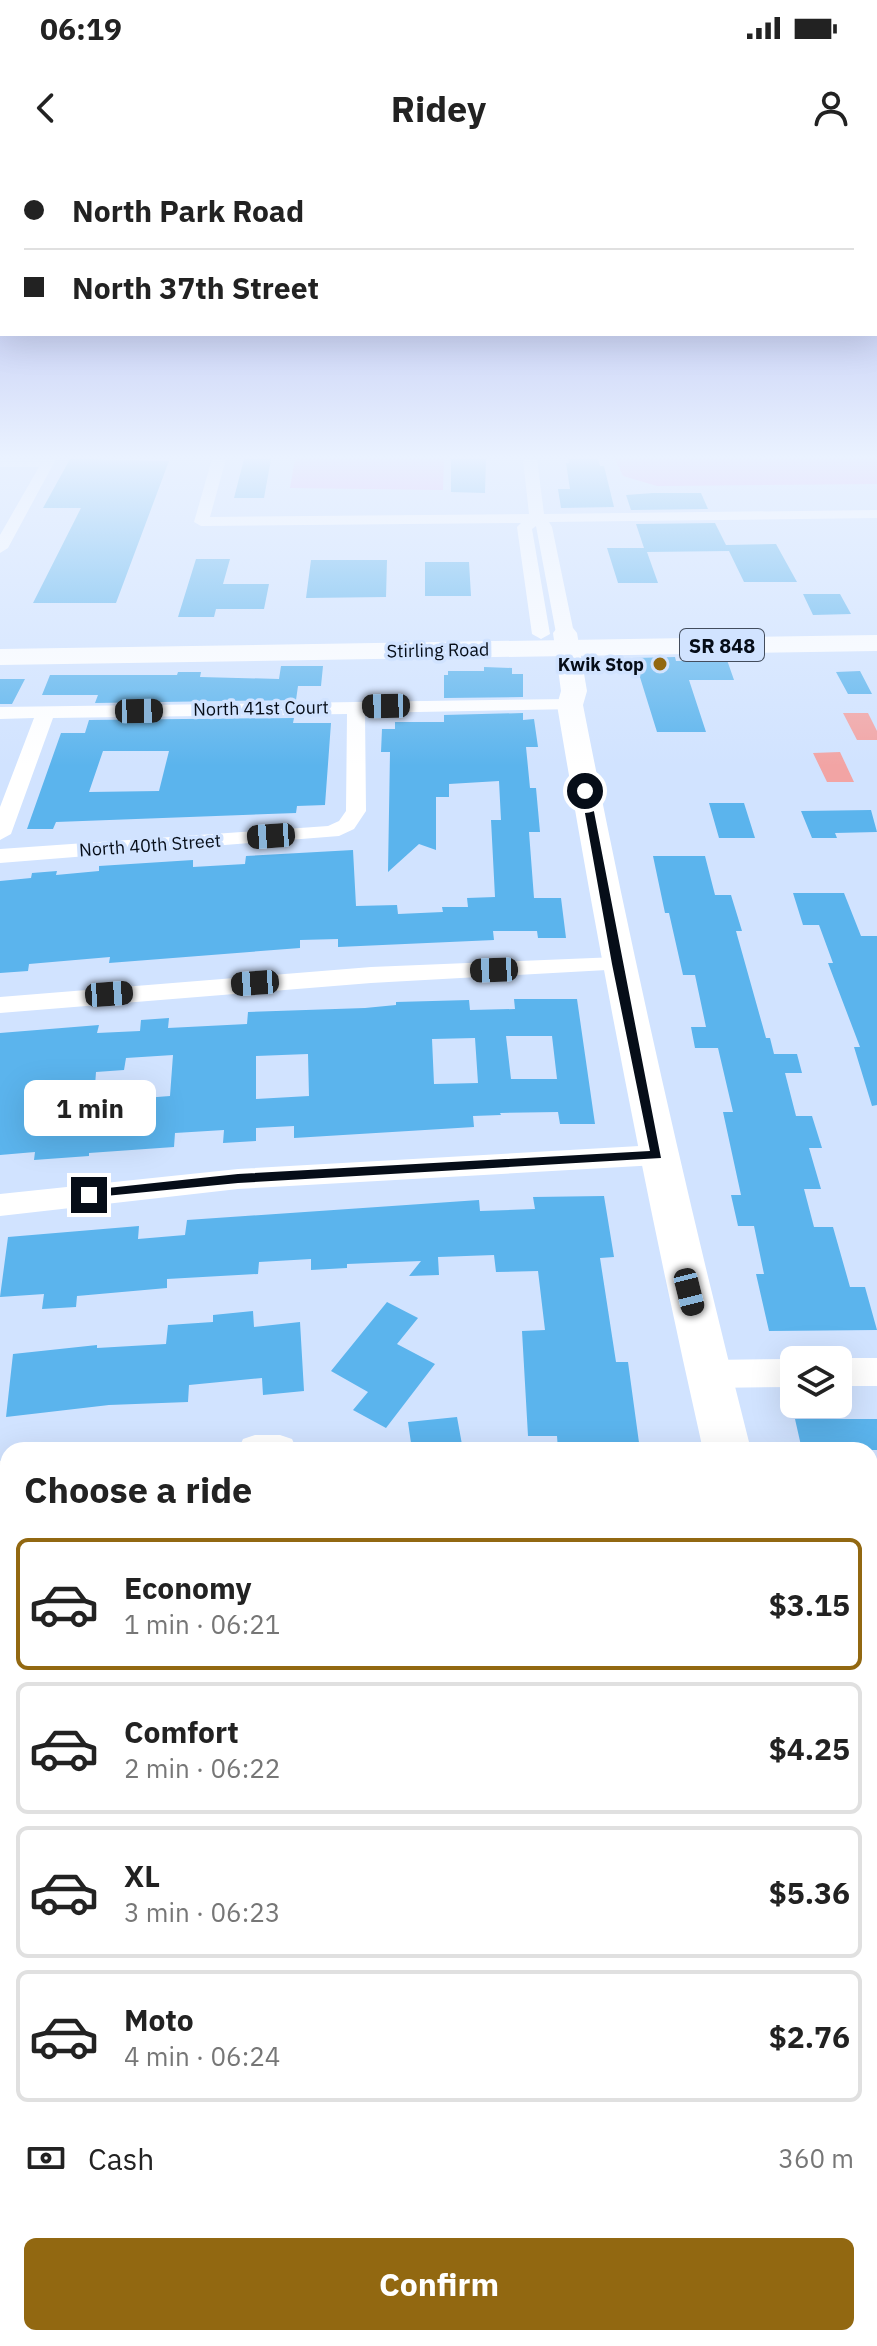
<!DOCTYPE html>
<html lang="en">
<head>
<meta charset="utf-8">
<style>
  :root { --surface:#fff; --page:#f2f2f2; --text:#222; --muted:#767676; --line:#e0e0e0; --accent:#926811 }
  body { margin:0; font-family:"IBM Plex Sans",sans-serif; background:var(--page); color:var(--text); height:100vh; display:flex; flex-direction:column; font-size:30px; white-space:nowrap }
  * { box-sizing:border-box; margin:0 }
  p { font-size:26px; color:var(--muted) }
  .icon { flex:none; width:44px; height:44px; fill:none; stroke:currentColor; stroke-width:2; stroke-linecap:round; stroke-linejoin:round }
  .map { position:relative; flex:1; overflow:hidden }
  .details { position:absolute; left:0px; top:1282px; width:878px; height:904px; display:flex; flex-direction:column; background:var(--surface); border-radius:24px 24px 0 0; box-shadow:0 8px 32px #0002 }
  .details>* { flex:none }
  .guide { position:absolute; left:0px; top:0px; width:878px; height:176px; box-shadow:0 8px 32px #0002; display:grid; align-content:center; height:176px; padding:0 24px; background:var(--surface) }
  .controls { position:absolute; left:780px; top:1186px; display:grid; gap:16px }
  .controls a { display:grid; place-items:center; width:72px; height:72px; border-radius:12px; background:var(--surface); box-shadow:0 8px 32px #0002; font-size:40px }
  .end { position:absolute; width:36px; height:36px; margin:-18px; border:10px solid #060d18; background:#fff; box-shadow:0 0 0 4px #fff }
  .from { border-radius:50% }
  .bubble { position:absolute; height:56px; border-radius:12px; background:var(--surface); box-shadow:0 8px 32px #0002; font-size:26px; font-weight:700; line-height:56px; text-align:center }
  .car { position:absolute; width:24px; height:48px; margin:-24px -12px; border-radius:10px; box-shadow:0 0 6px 2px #0007; background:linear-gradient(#222 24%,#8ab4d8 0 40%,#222 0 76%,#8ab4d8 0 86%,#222 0) }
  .guide b { display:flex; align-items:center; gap:28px; height:76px; font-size:30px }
  .guide b+b { border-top:2px solid var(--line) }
  .guide i { width:20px; height:20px; background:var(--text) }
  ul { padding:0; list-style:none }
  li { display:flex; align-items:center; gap:24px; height:132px; margin:0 16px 12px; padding:0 8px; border:4px solid var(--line); border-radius:12px }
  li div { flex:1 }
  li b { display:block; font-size:30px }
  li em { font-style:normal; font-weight:700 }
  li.current { border-color:var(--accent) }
  li>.icon { width:72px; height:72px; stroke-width:1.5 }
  h2 { padding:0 24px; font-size:36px; line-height:96px }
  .pay { display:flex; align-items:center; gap:20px; height:88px; padding:0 24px; font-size:30px }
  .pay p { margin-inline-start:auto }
  .button { display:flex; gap:16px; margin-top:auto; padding:16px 24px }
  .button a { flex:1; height:92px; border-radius:12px; background:var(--accent); color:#fff; font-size:32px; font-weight:700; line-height:92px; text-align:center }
  .status { display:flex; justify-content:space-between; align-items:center; height:56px; padding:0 40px; background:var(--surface); direction:ltr }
  .status svg { height:22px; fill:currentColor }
  header { display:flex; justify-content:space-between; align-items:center; height:104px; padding:0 24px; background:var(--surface); font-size:36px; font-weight:700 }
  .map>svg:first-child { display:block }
  .green { fill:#f2a4a4 }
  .water { fill:#e4a9f3 }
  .building { fill:#5bb4ed; fill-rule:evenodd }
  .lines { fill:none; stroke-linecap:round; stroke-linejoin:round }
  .street { fill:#fff; fill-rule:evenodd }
  .secondary { fill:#fff; fill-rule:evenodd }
  .primary { fill:#fff; fill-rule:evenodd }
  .route { fill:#060d18 }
  .poi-dot { fill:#926811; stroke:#d1e3ff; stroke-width:3 }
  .labels { text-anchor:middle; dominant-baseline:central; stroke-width:7; stroke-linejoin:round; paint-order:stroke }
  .far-street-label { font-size:18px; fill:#060d18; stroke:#d1e3ff }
  .far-poi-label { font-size:18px; font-weight:bold; fill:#060d18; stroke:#d1e3ff; text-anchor:end }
  .shield { fill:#d1e3ff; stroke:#434d5d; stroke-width:2 }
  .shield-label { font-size:20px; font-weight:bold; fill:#060d18 }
</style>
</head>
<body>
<div class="status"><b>06:19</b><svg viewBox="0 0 49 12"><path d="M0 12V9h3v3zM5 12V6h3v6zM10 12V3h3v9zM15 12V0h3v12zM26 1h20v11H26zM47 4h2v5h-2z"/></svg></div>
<header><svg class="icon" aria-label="back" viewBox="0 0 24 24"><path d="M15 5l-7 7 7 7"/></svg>Ridey<svg class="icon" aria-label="person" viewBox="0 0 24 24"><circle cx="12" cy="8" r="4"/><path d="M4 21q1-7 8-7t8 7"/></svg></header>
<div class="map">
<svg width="877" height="2186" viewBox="0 0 877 2186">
  <rect width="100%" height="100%" fill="#d1e3ff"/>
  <path class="green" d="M 843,553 L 868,553 L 877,571 L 877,580 L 857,580 Z
    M 840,592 L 854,622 L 827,622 L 813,593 Z"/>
  <path class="water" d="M 295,299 L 444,299 L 443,330 L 290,328 Z
    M 615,299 L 877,299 L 877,324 L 657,326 L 623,316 Z"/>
  <path class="building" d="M 70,299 L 169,301 L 116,443 L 33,443 L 81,348 L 43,348 Z
    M 244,299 L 271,299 L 264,338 L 234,338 Z
    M 451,299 L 486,299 L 485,333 L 451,332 Z
    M 568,299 L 598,299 L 600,306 L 604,306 L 614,347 L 561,348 L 558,329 L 570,329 L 566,303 L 569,303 Z
    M 653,333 L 701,333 L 708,349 L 631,350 L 626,335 Z
    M 715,363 L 726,385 L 776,384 L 797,422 L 744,422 L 729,391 L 647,392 L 658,423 L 618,423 L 607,388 L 644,388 L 636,364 Z
    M 196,399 L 230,399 L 223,424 L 269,424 L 264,449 L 216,449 L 214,457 L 178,457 Z
    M 311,400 L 387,400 L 386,437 L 306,438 Z
    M 425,402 L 469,402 L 471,436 L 425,436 Z
    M 803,434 L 840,434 L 851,454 L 813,455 Z
    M 675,497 L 676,501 L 727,500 L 734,520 L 689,520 L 706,572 L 657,572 L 634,498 Z
    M 281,506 L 323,506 L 321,526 L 298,526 L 296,540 L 95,543 L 98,535 L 42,535 L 50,515 L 177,515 L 178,512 L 201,512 L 200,517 L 279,519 Z
    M 484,507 L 512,508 L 512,514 L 523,514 L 523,537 L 444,538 L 444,515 L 448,515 L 448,511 L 484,511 Z
    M 860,511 L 872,534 L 848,534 L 836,512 Z
    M 0,519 L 25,519 L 12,544 L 0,544 Z
    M 523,553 L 523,560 L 534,559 L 538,587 L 526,587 L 530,628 L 536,628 L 540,672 L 529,672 L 534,738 L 561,738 L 566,778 L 538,778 L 537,771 L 493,771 L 494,780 L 338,787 L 338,779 L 300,780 L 300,788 L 109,803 L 110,797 L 29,804 L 28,811 L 0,813 L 0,721 L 31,718 L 32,713 L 57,711 L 56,715 L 99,711 L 99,706 L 193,700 L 193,707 L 245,704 L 246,696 L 353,690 L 356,746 L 397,745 L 398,754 L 443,752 L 442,747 L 468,747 L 467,738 L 495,737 L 491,660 L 501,660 L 499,621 L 449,624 L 449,637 L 436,637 L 436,690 L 419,684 L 388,712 L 390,592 L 381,592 L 382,569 L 395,569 L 395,562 L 444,562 L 444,555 Z
    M 294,558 L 293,563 L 331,563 L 325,645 L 297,646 L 296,653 L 56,662 L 53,669 L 27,669 L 61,573 L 85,573 L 89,560 ZM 103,591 L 169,591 L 159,631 L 89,632 Z
    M 709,643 L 744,643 L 755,678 L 719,678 Z
    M 871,650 L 877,672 L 835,673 L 837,678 L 812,678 L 801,651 Z
    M 653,696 L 705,696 L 715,735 L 731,735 L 742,771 L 736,771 L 766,878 L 770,878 L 774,894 L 797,894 L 802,913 L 785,913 L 796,956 L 812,956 L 822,988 L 809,988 L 821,1029 L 804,1029 L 814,1067 L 833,1067 L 850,1127 L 865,1127 L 877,1170 L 769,1171 L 756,1114 L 764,1114 L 754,1066 L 738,1066 L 731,1035 L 741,1035 L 723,952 L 733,952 L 718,888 L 695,888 L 691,867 L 706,867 L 695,815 L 683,815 L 669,753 L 665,753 Z
    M 793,733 L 844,733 L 861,776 L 877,776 L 877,945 L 872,946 L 854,887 L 860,887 L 828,803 L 833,803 L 819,765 L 803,765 Z
    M 514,839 L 577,839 L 595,964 L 560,964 L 558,952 L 500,953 L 501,955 L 473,956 L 474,967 L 294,978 L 294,966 L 256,968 L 256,981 L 223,983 L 224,970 L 175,973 L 174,987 L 89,993 L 89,996 L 34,1000 L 35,992 L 0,995 L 0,873 L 99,865 L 97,873 L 140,871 L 141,860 L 169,858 L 168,868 L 247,864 L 248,852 L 365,848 L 396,845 L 396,842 L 469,840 L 470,850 L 515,849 ZM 506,876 L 552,876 L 557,919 L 511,919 ZM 475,878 L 478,923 L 434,924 L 432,879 ZM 308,894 L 309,936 L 256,939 L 256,896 ZM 173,895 L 170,936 L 144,938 L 142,950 L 93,953 L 96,912 L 124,910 L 126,898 Z
    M 604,1036 L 614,1097 L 600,1098 L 616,1202 L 628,1202 L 640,1290 L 558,1290 L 557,1276 L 528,1276 L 522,1171 L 545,1170 L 538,1111 L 496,1112 L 494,1095 L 438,1097 L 439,1115 L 409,1116 L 421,1101 L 347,1104 L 347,1108 L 311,1110 L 311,1099 L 259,1102 L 258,1114 L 167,1119 L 167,1128 L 77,1136 L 76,1147 L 42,1149 L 44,1134 L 0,1137 L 8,1077 L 139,1066 L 138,1079 L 185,1075 L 187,1060 L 479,1040 L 480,1051 L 535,1049 L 533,1037 Z
    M 387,1142 L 418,1158 L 397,1184 L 435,1204 L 386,1268 L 353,1250 L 368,1232 L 331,1211 Z
    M 253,1151 L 254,1167 L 300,1162 L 304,1231 L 263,1235 L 262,1218 L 189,1225 L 188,1242 L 109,1245 L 6,1257 L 13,1194 L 97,1185 L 97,1188 L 166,1184 L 168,1165 L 213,1162 L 213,1155 Z
    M 457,1257 L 463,1290 L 412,1290 L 408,1262 Z
    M 795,1259 L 877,1259 L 877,1290 L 802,1290 Z"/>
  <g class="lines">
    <path class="street" d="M 0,299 L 56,299 L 8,388 L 0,393 L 0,375 L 39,307 L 0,307 Z
      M 212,299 L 226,299 L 210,357 L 529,354 L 523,299 L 537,299 L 544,354 L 877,350 L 877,358 L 549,362 L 552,367 L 574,473 L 565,478 L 556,473 L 536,366 L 532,369 L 550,474 L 541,479 L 532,474 L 517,367 L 521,363 L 201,366 L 194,362 Z
      M 570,539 L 579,545 L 577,549 L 365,553 L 366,651 L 354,669 L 339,676 L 0,703 L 0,689 L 328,666 L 339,661 L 346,651 L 347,554 L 53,558 L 11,674 L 0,680 L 0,647 L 34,558 L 0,559 L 0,547 Z
      M 617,797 L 625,799 L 629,804 L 625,809 L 371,823 L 0,853 L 0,837 L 371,807 Z
      M 657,985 L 667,988 L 671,995 L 667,1002 L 657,1005 L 238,1029 L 0,1056 L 0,1034 L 238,1009 Z
      M 838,1198 L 877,1198 L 877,1226 L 838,1226 L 838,1200 L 833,1200 Z
      M 794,1199 L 794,1227 L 708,1228 L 696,1224 L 692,1214 L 696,1204 L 708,1200 Z
      M 255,1275 L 280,1275 L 292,1279 L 297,1290 L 238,1290 L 243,1279 Z
      M 0,1301 L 8,1301 L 8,1333 L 0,1333 Z
      M 315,2178 L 367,2178 L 367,2186 L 315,2186 Z"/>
    <path class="secondary" d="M 565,466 L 573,468 L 577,473 L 587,531 L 583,545 C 632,795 688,1043 751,1290 L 703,1290 C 647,1043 599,795 557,545 L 561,531 L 553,473 L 557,468 Z
      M 870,1849 L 877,1852 L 877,1945 L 870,1942 Z"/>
    <path class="primary" d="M 877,475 L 877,491 L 0,505 L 0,489 Z"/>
  </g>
  <linearGradient id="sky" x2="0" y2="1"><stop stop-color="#a6b0ec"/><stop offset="0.49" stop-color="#eaf2ff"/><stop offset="1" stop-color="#eaf2ff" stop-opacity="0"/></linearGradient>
  <rect width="877" height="606" fill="url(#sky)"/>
  <path class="route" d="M 585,629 L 590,631 L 661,998 L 238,1023 L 85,1038 L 85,1032 L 89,1030 L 238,1014 L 650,991 L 612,804 L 581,631 Z"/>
  <circle class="poi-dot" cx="660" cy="504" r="8"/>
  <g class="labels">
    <g class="far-street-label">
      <text transform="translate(438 490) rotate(-1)">Stirling Road</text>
      <text transform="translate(261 548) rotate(-1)">North 41st Court</text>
      <text transform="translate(150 685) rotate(-4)">North 40th Street</text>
    </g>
    <g class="far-poi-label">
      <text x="644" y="504">Kwik Stop</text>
    </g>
    <rect class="shield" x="680" y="469" width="84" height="32" rx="6"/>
    <g class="shield-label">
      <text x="722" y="485">SR 848</text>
    </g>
  </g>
</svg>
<div class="controls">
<a><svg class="icon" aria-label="layers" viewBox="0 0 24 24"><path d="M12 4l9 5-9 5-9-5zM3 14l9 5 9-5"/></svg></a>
</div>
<i class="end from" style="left:585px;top:631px"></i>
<i class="end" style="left:89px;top:1035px"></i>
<div class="bubble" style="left:24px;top:920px;width:132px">1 min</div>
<i class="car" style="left:386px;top:546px;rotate:269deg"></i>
<i class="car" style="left:139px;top:551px;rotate:89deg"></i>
<i class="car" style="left:271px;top:676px;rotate:266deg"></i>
<i class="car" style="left:494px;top:810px;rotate:268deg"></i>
<i class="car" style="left:255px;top:823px;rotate:266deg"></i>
<i class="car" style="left:109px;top:834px;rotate:86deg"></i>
<i class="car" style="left:689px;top:1132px;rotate:166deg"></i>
<div class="guide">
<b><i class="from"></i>North Park Road</b>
<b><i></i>North 37th Street</b>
</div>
<section class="details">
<h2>Choose a ride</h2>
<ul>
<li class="current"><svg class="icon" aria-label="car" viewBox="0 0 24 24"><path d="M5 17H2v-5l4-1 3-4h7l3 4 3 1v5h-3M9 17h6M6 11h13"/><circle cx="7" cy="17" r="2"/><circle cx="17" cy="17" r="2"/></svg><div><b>Economy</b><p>1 min · 06:21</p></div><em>$3.15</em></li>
<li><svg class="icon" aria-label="car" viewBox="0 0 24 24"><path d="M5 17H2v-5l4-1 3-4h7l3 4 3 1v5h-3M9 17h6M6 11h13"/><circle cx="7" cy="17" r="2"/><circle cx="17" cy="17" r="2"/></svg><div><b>Comfort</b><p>2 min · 06:22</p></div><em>$4.25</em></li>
<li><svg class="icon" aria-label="car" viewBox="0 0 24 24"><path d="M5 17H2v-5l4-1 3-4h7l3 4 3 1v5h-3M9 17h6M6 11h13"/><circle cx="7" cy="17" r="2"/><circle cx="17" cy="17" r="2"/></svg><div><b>XL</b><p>3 min · 06:23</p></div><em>$5.36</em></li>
<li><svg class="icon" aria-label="car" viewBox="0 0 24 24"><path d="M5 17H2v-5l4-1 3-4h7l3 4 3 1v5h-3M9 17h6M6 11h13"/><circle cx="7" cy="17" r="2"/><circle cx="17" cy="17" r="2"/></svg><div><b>Moto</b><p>4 min · 06:24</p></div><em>$2.76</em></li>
</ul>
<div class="pay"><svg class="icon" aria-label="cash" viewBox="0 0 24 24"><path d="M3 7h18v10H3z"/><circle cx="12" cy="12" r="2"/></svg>Cash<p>360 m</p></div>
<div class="button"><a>Confirm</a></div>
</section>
</div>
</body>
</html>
